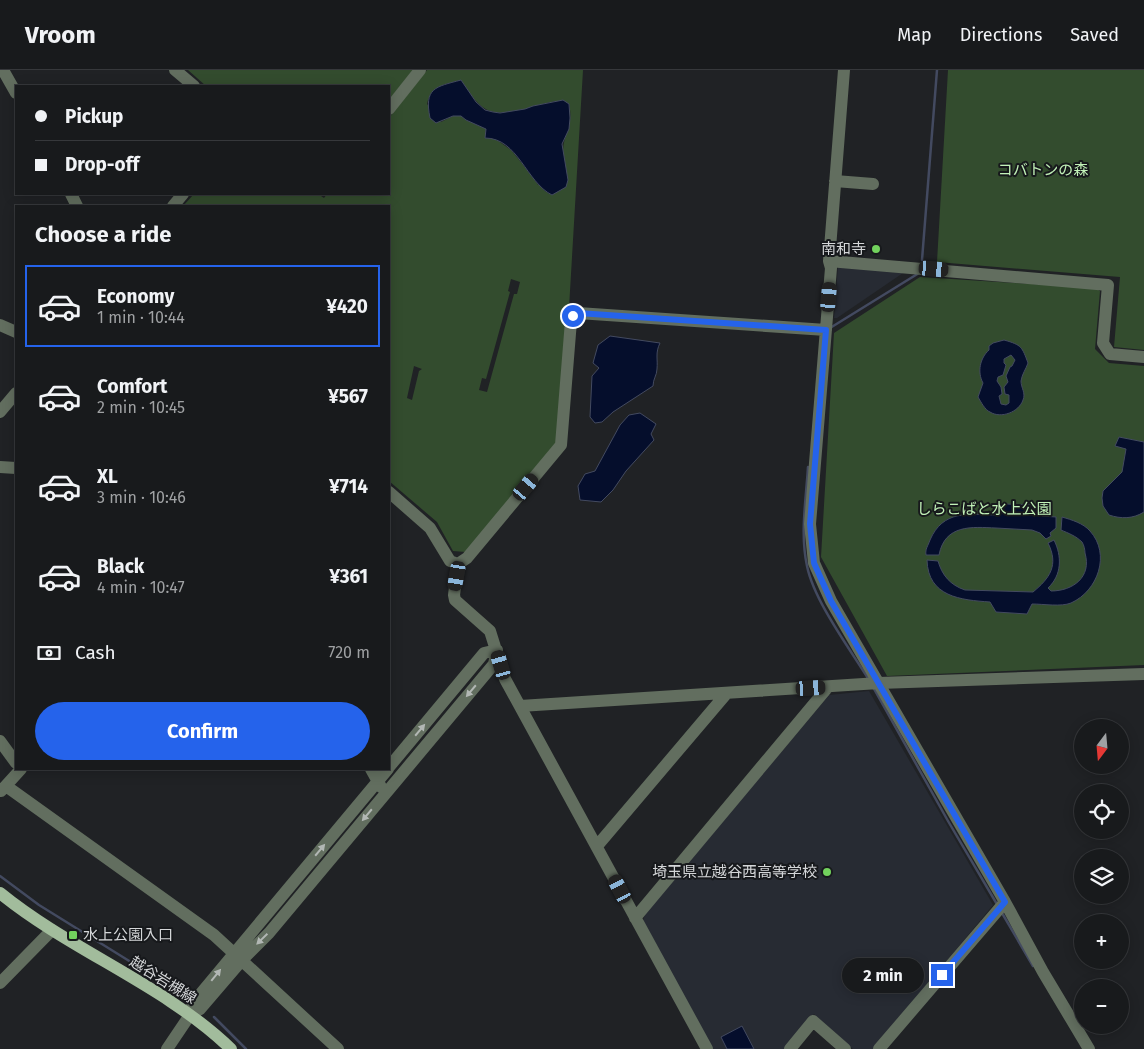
<!DOCTYPE html>
<html lang="en">
<head>
<meta charset="utf-8">
<style>
  :root { --surface:#181a1c; --page:#252729; --text:#f1f3f6; --muted:#9fa1a3; --line:#36383b; --accent:#2563eb }
  body { margin:0; font-family:"Fira Sans","Noto Sans JP",sans-serif; background:var(--page); color:var(--text); height:100vh; display:flex; flex-direction:column; font-size:19px; white-space:nowrap }
  * { box-sizing:border-box; margin:0 }
  p { font-size:16px; color:var(--muted) }
  .icon { flex:none; width:28px; height:28px; fill:none; stroke:currentColor; stroke-width:2; stroke-linecap:round; stroke-linejoin:round }
  .map { position:relative; flex:1; overflow:hidden }
  .sheet { position:absolute; left:15px; top:135px; width:375px; height:565px; display:flex; flex-direction:column; background:var(--surface); border-radius:0px; box-shadow:0 2px 12px #0003,0 0 0 1px var(--line) }
  .sheet>* { flex:none }
  .top-card { position:absolute; left:15px; top:15px; width:375px; height:110px; border-radius:0px; box-shadow:0 2px 12px #0003,0 0 0 1px var(--line); display:grid; align-content:center; height:110px; padding:0 20px; background:var(--surface) }
  .needle { width:32px; rotate:196deg }
  .fabs { position:absolute; left:1074px; top:649px; display:grid; gap:10px }
  .fabs a { display:grid; place-items:center; width:55px; height:55px; border-radius:50%; background:var(--surface); box-shadow:0 2px 12px #0003,0 0 0 1px var(--line); font-size:25px }
  .end { position:absolute; width:22px; height:22px; margin:-11px; border:6px solid #2563eb; background:#fff; box-shadow:0 0 0 2px #fff }
  .from { border-radius:50% }
  .bubble { position:absolute; height:35px; border-radius:18px; background:var(--surface); box-shadow:0 2px 12px #0003,0 0 0 1px var(--line); font-size:16px; font-weight:700; line-height:35px; text-align:center }
  .car { position:absolute; width:15px; height:30px; margin:-15px -8px; border-radius:6px; box-shadow:0 0 4px 1px #0007; background:linear-gradient(#222 24%,#8ab4d8 0 40%,#222 0 76%,#8ab4d8 0 86%,#222 0) }
  .top-card b { display:flex; align-items:center; gap:18px; height:48px; font-size:19px }
  .top-card b+b { border-top:1px solid var(--line) }
  .top-card i { width:12px; height:12px; background:var(--text) }
  ul { padding:0; list-style:none }
  li { display:flex; align-items:center; gap:15px; height:82px; margin:0 10px 8px; padding:0 10px; border:2px solid transparent; border-radius:0px }
  li div { flex:1 }
  li b { display:block; font-size:19px }
  li em { font-style:normal; font-weight:700 }
  li.selected { border-color:var(--accent) }
  li>.icon { width:45px; height:45px; stroke-width:1.5 }
  h2 { padding:0 20px; font-size:22px; line-height:60px }
  .pay { display:flex; align-items:center; gap:12px; height:55px; padding:0 20px; font-size:19px }
  .pay p { margin-inline-start:auto }
  .primary-button { display:flex; gap:10px; margin-top:auto; padding:10px 20px }
  .primary-button a { flex:1; height:58px; border-radius:30px; background:var(--accent); color:#fff; font-size:20px; font-weight:700; line-height:58px; text-align:center }
  header { display:flex; align-items:center; gap:30px; box-sizing:border-box; height:70px; padding:0 25px; background:var(--surface); border-bottom:1px solid var(--line) }
  header strong { font-size:24px }
  nav { display:flex; gap:28px; margin-inline-start:auto; font-size:18px }
  .map>svg:first-child { display:block }
  .built { fill:#272b33 }
  .green { fill:#334c2e; fill-rule:evenodd }
  .water { fill:#050e2c; stroke:#434a60; fill-rule:evenodd }
  .lines { fill:none; stroke-linecap:round; stroke-linejoin:round }
  .stream { stroke:#434a60; stroke-width:2.5 }
  .minor { stroke:#626e5f; stroke-width:12 }
  .major { stroke:#a2bc9c; stroke-width:12 }
  .oneway { fill:#b2b7b4 }
  .route { stroke:#2563eb; stroke-width:6 }
  .poi-dot { fill:#72d25d; stroke:#17191c; stroke-width:2 }
  .labels { text-anchor:middle; dominant-baseline:central; stroke-width:4; stroke-linejoin:round; paint-order:stroke }
  .park-label { font-size:15px; fill:#c2f2b8; stroke:#17191c }
  .poi-label { font-size:15px; fill:#d4d6d8; stroke:#17191c; text-anchor:end }
  .street-label { font-size:15px; fill:#d4d6d8; stroke:#17191c }
</style>
</head>
<body>
<header>
<strong>Vroom</strong>
<nav><a>Map</a><a>Directions</a><a>Saved</a></nav>
</header>
<div class="map">
<svg width="1144" height="979" viewBox="0 0 1144 979">
  <rect width="100%" height="100%" fill="#202225"/>
  <path class="built" d="M 838,196 L 903,203 L 837,248 L 834,248 Z
    M 869,621 L 993,835 L 874,979 L 853,979 L 814,944 L 785,979 L 712,979 L 643,851 L 645,844 L 829,625 Z"/>
  <path class="green" d="M 188,0 L 413,0 L 389,30 L 389,16 L 206,16 Z
    M 427,0 L 583,0 L 568,255 L 557,375 L 466,482 L 453,481 L 437,452 L 389,411 L 389,136 L 183,136 L 194,124 L 318,124 L 324,128 L 327,124 L 389,124 L 389,48 ZM 461,10 C 466,17 471,26 477,32 C 498,56 533,33 558,31 C 561,31 566,33 569,34 C 571,42 571,51 568,59 C 564,71 561,79 565,92 L 538,115 L 534,108 L 511,80 L 494,68 L 486,59 L 466,50 L 461,46 L 453,46 L 441,52 L 427,34 C 431,16 445,14 461,10 ZM 511,209 L 520,212 L 517,224 L 514,224 L 487,322 L 479,320 L 482,308 L 486,309 L 510,222 L 508,221 ZM 414,296 L 422,299 L 419,301 L 412,330 L 407,328 Z
    M 948,0 L 1144,0 L 1144,280 L 1114,277 L 1120,207 L 937,192 Z
    M 920,207 L 1095,218 L 1100,221 L 1095,279 L 1109,293 L 1144,296 L 1144,595 L 887,606 L 821,487 L 834,263 Z"/>
  <path class="water" d="M 461,10 L 476,32 L 485,40 L 493,42 L 500,43 L 525,39 L 533,36 L 563,30 L 569,34 L 570,48 L 569,59 L 562,74 L 568,110 L 566,117 L 552,125 C 526,112 518,68 485,68 L 486,59 L 466,50 L 461,46 L 453,46 L 436,53 L 430,48 C 424,18 435,17 461,10 Z
    M 610,266 L 660,273 C 655,283 658,289 657,299 C 657,305 653,309 653,316 L 613,342 L 602,352 L 595,353 L 590,347 L 592,306 L 599,298 L 593,293 L 598,275 Z
    M 1004,270 C 1022,275 1022,277 1028,293 C 1026,299 1022,304 1021,311 C 1021,318 1026,323 1023,330 C 1019,342 1001,349 990,342 C 985,340 981,332 978,327 L 983,313 C 977,302 980,288 989,280 L 989,276 L 993,273 ZM 1011,285 L 1015,290 L 1012,296 L 1010,297 L 1006,306 L 1008,312 L 1004,317 L 1005,324 L 1009,325 L 1009,333 L 1006,335 L 1001,334 L 999,326 L 1002,324 L 1001,317 L 997,311 L 998,307 L 1003,305 L 1006,295 L 1004,293 L 1004,289 Z
    M 640,343 L 656,354 L 651,364 L 654,370 L 626,401 L 613,420 L 601,432 L 580,430 L 578,416 L 585,404 L 595,401 L 620,355 L 629,345 Z
    M 1119,367 L 1144,372 L 1144,442 C 1133,449 1121,449 1109,445 L 1103,436 L 1102,428 L 1103,421 L 1122,402 L 1126,379 L 1115,376 Z
    M 1006,434 L 1034,435 L 1041,441 L 1042,446 L 1056,447 L 1056,458 L 1050,463 L 1051,466 L 1046,469 L 1040,463 L 1032,460 C 1020,459 1008,459 996,458 C 972,457 945,454 939,485 L 926,485 C 925,479 928,476 930,470 C 943,440 968,444 995,445 L 996,439 L 1002,435 Z
    M 1062,447 C 1072,450 1083,453 1090,461 C 1111,484 1098,521 1071,533 C 1061,537 1044,534 1032,534 L 1027,544 L 996,542 L 990,532 C 961,530 928,527 927,490 L 938,491 C 942,505 950,515 965,520 L 1033,522 C 1050,508 1059,495 1048,473 L 1054,470 C 1062,486 1062,505 1048,518 L 1051,521 C 1073,521 1092,507 1085,483 C 1085,480 1084,475 1082,472 C 1076,466 1068,463 1061,460 Z
    M 742,956 L 754,979 L 727,979 L 721,967 Z"/>
  <g class="lines">
    <path class="stream" d="M 922,190 L 937,0
      M 830,258 L 919,203
      M 808,397 C 806,430 800,464 807,496 C 814,531 850,579 869,610
      M 873,617 L 948,751 L 998,836
      M 0,806 L 39,835 L 184,925
      M 1002,843 L 1033,896
      M 214,947 L 246,979"/>
    <path class="minor" d="M 3,0 L 16,23
      M 175,0 L 194,16
      M 844,0 L 829,191 L 831,198 L 810,454 L 814,493 L 831,531 L 1005,832 L 1043,902 L 1089,979
      M 389,39 L 420,0
      M 835,111 L 873,114
      M 71,124 L 77,136
      M 173,136 L 183,124
      M 829,191 L 1108,215 L 1103,273 L 1110,284 L 1144,287
      M 0,255 L 16,262
      M 0,342 L 16,323
      M 0,397 L 16,398
      M 389,422 L 430,458 L 450,491 L 458,494 L 467,488 L 561,375 L 571,251 L 573,246 L 578,243 L 826,260
      M 458,494 L 454,525 L 455,530 L 490,561 L 505,609 L 707,979
      M 520,636 L 879,613 L 1144,604
      M 0,671 L 16,693
      M 389,697 L 484,583 L 497,580
      M 371,699 L 381,717
      M 6,716 L 214,865 L 338,979
      M 1,721 L 21,699
      M 597,776 L 726,624
      M 635,848 L 828,617
      M 0,913 L 52,860
      M 190,945 L 200,939 L 242,890 L 269,863 L 494,594 L 497,580
      M 167,979 L 190,945 L 192,934 L 388,699
      M 790,979 L 813,951 L 845,979
      M 879,979 L 1005,832"/>
    <path class="major" d="M 0,823 C 71,881 165,915 231,979"/>
  </g>
  <defs><path id="oneway-solid" d="M-6-.8H1V-3.2L6.5 0L1 3.2V.8H-6Z" transform="scale(1.25)"/></defs>
  <g class="oneway">
    <use href="#oneway-solid" transform="translate(471 621) rotate(130)"/>
    <use href="#oneway-solid" transform="translate(420 660) rotate(-50)"/>
    <use href="#oneway-solid" transform="translate(367 745) rotate(130)"/>
    <use href="#oneway-solid" transform="translate(320 780) rotate(-50)"/>
    <use href="#oneway-solid" transform="translate(262 869) rotate(136)"/>
    <use href="#oneway-solid" transform="translate(216 905) rotate(-51)"/>
  </g>
  <g class="lines">
    <path class="route" d="M 573,246 L 578,243 L 826,260 L 810,454 L 814,493 L 831,531 L 1005,832 L 942,905"/>
  </g>
  <g class="poi-dot">
    <circle cx="876" cy="179" r="5"/>
    <circle cx="827" cy="802" r="5"/>
    <rect x="68" y="860" width="10" height="10" rx="2.5"/>
  </g>
  <g class="labels">
    <g class="park-label">
      <text x="1043" y="100">コバトンの森</text>
      <text x="984" y="439">しらこばと水上公園</text>
    </g>
    <g class="poi-label">
      <text x="866" y="179">南和寺</text>
      <text x="817" y="802">埼玉県立越谷西高等学校</text>
      <text x="83" y="865" text-anchor="start">水上公園入口</text>
    </g>
    <g class="street-label">
      <text transform="translate(163 910) rotate(32)">越谷岩槻線</text>
    </g>
  </g>
</svg>
<div class="fabs">
<a><svg class="needle" viewBox="-14 -14 28 28"><path d="M0-13l5 13h-10z" fill="#e53935"/><path d="M0 13l5-13h-10z" fill="#9fa1a3"/></svg></a>
<a><svg class="icon" aria-label="locate" viewBox="0 0 24 24"><circle cx="12" cy="12" r="6"/><path d="M12 2v4M12 18v4M2 12h4M18 12h4"/></svg></a>
<a><svg class="icon" aria-label="layers" viewBox="0 0 24 24"><path d="M12 4l9 5-9 5-9-5zM3 14l9 5 9-5"/></svg></a>
<a>+</a>
<a>−</a>
</div>
<i class="end from" style="left:573px;top:246px"></i>
<i class="end" style="left:942px;top:905px"></i>
<div class="bubble" style="left:842px;top:888px;width:82px">2 min</div>
<i class="car" style="left:934px;top:199px;rotate:95deg"></i>
<i class="car" style="left:829px;top:227px;rotate:5deg"></i>
<i class="car" style="left:526px;top:417px;rotate:40deg"></i>
<i class="car" style="left:457px;top:506px;rotate:190deg"></i>
<i class="car" style="left:501px;top:595px;rotate:344deg"></i>
<i class="car" style="left:811px;top:618px;rotate:87deg"></i>
<i class="car" style="left:620px;top:819px;rotate:332deg"></i>
<div class="top-card">
<b><i class="from"></i>Pickup</b>
<b><i></i>Drop-off</b>
</div>
<section class="sheet">
<h2>Choose a ride</h2>
<ul>
<li class="selected"><svg class="icon" aria-label="car" viewBox="0 0 24 24"><path d="M5 17H2v-5l4-1 3-4h7l3 4 3 1v5h-3M9 17h6M6 11h13"/><circle cx="7" cy="17" r="2"/><circle cx="17" cy="17" r="2"/></svg><div><b>Economy</b><p>1 min · 10:44</p></div><em>¥420</em></li>
<li><svg class="icon" aria-label="car" viewBox="0 0 24 24"><path d="M5 17H2v-5l4-1 3-4h7l3 4 3 1v5h-3M9 17h6M6 11h13"/><circle cx="7" cy="17" r="2"/><circle cx="17" cy="17" r="2"/></svg><div><b>Comfort</b><p>2 min · 10:45</p></div><em>¥567</em></li>
<li><svg class="icon" aria-label="car" viewBox="0 0 24 24"><path d="M5 17H2v-5l4-1 3-4h7l3 4 3 1v5h-3M9 17h6M6 11h13"/><circle cx="7" cy="17" r="2"/><circle cx="17" cy="17" r="2"/></svg><div><b>XL</b><p>3 min · 10:46</p></div><em>¥714</em></li>
<li><svg class="icon" aria-label="car" viewBox="0 0 24 24"><path d="M5 17H2v-5l4-1 3-4h7l3 4 3 1v5h-3M9 17h6M6 11h13"/><circle cx="7" cy="17" r="2"/><circle cx="17" cy="17" r="2"/></svg><div><b>Black</b><p>4 min · 10:47</p></div><em>¥361</em></li>
</ul>
<div class="pay"><svg class="icon" aria-label="cash" viewBox="0 0 24 24"><path d="M3 7h18v10H3z"/><circle cx="12" cy="12" r="2"/></svg>Cash<p>720 m</p></div>
<div class="primary-button"><a>Confirm</a></div>
</section>
</div>
</body>
</html>
